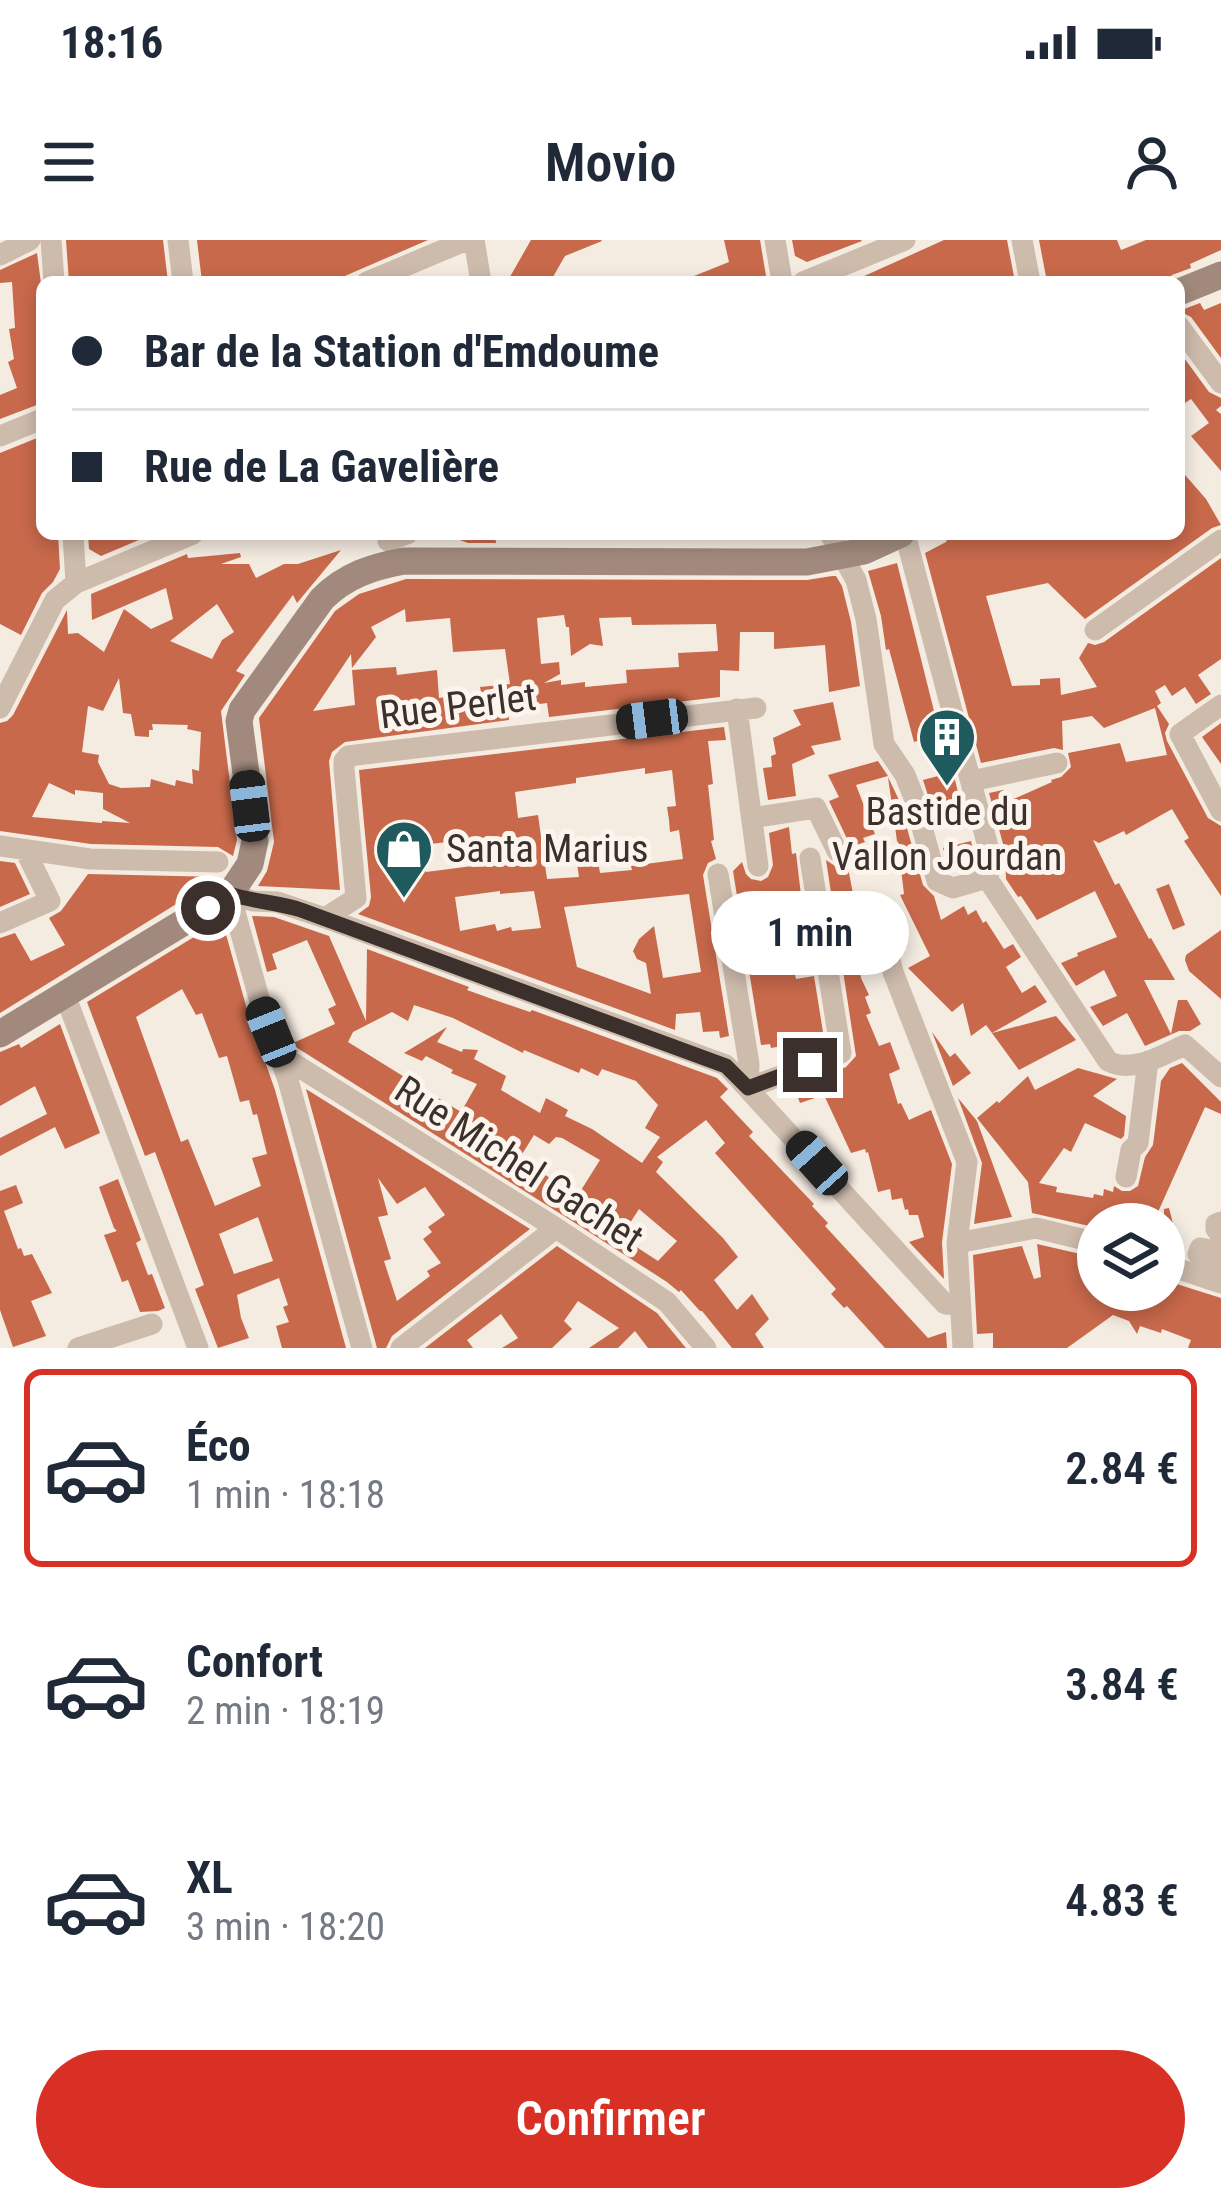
<!DOCTYPE html>
<html lang="fr">
<head>
<meta charset="utf-8">
<style>
  :root { --surface:#fff; --page:#f2f2f3; --text:#1f2937; --muted:#747a83; --line:#e0e1e3; --accent:#d93025 }
  body { margin:0; font-family:"Roboto Condensed",sans-serif; background:var(--page); color:var(--text); height:100vh; display:flex; flex-direction:column; font-size:45px; white-space:nowrap }
  * { box-sizing:border-box; margin:0 }
  p { font-size:39px; color:var(--muted) }
  .icon { flex:none; width:66px; height:66px; fill:none; stroke:currentColor; stroke-width:2; stroke-linecap:round; stroke-linejoin:round }
  .map { position:relative; height:1108px; overflow:hidden }
  .details { display:flex; flex-direction:column; background:var(--surface); flex:1 }
  .details>* { flex:none }
  .top-card { position:absolute; left:36px; top:36px; width:1149px; height:264px; border-radius:18px; box-shadow:0 6px 18px #0003; display:grid; align-content:center; height:264px; padding:0 36px; background:var(--surface) }
  .controls { position:absolute; left:1077px; top:963px; display:grid; gap:24px }
  .controls a { display:grid; place-items:center; width:108px; height:108px; border-radius:50%; background:var(--surface); box-shadow:0 6px 18px #0003; font-size:60px }
  .end { position:absolute; width:54px; height:54px; margin:-27px; border:15px solid #3b302b; background:#fff; box-shadow:0 0 0 6px #fff }
  .from { border-radius:50% }
  .bubble { position:absolute; height:84px; border-radius:42px; background:var(--surface); box-shadow:0 6px 18px #0003; font-size:39px; font-weight:600; line-height:84px; text-align:center }
  .car { position:absolute; width:36px; height:72px; margin:-36px -18px; border-radius:15px; box-shadow:0 0 9px 3px #0007; background:linear-gradient(#222 24%,#8ab4d8 0 40%,#222 0 76%,#8ab4d8 0 86%,#222 0) }
  .top-card b { display:flex; align-items:center; gap:42px; height:114px; font-size:45px }
  .top-card b+b { border-top:3px solid var(--line) }
  .top-card i { width:30px; height:30px; background:var(--text) }
  ul { padding:21px 0 0; list-style:none }
  li { display:flex; align-items:center; gap:36px; height:198px; margin:0 24px 18px; padding:0 12px; border:6px solid transparent; border-radius:18px }
  li div { flex:1 }
  li b { display:block; font-size:45px }
  li em { font-style:normal; font-weight:600 }
  li.selected { border-color:var(--accent) }
  li>.icon { width:108px; height:108px; stroke-width:1.5 }
  .button { display:flex; gap:24px; margin-top:auto; padding:24px 36px }
  .button a { flex:1; height:138px; border-radius:72px; background:var(--accent); color:#fff; font-size:48px; font-weight:600; line-height:138px; text-align:center }
  .status { display:flex; justify-content:space-between; align-items:center; height:84px; padding:0 60px; background:var(--surface); direction:ltr }
  .status svg { height:33px; fill:currentColor }
  header { display:flex; justify-content:space-between; align-items:center; height:156px; padding:0 36px; background:var(--surface); font-size:54px; font-weight:600 }
  .map>svg:first-child { display:block }
  .building { fill:#c8694b; fill-rule:evenodd }
  .lines { fill:none; stroke-linecap:round; stroke-linejoin:round }
  .street { stroke:#cdbbac; stroke-width:21 }
  .secondary { stroke:#a18a7d; stroke-width:27 }
  .route { stroke:#3b302b; stroke-width:15 }
  .labels { text-anchor:middle; dominant-baseline:central; stroke-width:10; stroke-linejoin:round; paint-order:stroke }
  .street-label { font-size:39px; fill:#3b302b; stroke:#fbf5ee }
  .poi-label { font-size:39px; fill:#3b302b; stroke:#fbf5ee }
</style>
</head>
<body>
<div class="status"><b>18:16</b><svg viewBox="0 0 49 12"><path d="M0 12V9h3v3zM5 12V6h3v6zM10 12V3h3v9zM15 12V0h3v12zM26 1h20v11H26zM47 4h2v5h-2z"/></svg></div>
<header><svg class="icon" aria-label="menu" viewBox="0 0 24 24"><path d="M4 6h16M4 12h16M4 18h16"/></svg>Movio<svg class="icon" aria-label="person" viewBox="0 0 24 24"><circle cx="12" cy="8" r="4"/><path d="M4 21q1-7 8-7t8 7"/></svg></header>
<div class="map">
<svg width="1221" height="1108" viewBox="0 0 1221 1108">
  <rect width="100%" height="100%" fill="#f4ebe1"/>
  <path class="building" d="M 66,0 L 163,0 L 168,42 L 69,42 Z
    M 197,0 L 428,0 L 331,42 L 202,42 Z
    M 531,0 L 601,0 L 602,1 L 565,16 L 550,42 L 507,42 Z
    M 724,0 L 760,0 L 767,42 L 679,42 L 729,22 Z
    M 792,0 L 861,0 L 862,1 L 807,22 L 795,16 Z
    M 944,0 L 1007,0 L 1015,42 L 851,42 Z
    M 1039,0 L 1117,0 L 1121,10 L 1146,0 L 1221,0 L 1221,10 L 1190,24 L 1191,28 L 1172,35 L 1164,42 L 1047,42 Z
    M 37,13 L 42,51 L 42,163 L 0,179 L 0,155 L 17,148 L 8,122 L 14,119 L 9,89 L 15,88 L 12,42 L 0,43 L 0,30 Z
    M 1200,63 L 1204,70 L 1221,63 L 1221,118 L 1191,77 L 1179,71 Z
    M 1179,111 L 1209,152 L 1221,158 L 1221,166 L 1216,170 L 1221,174 L 1221,231 L 1191,196 L 1209,183 L 1191,159 L 1179,167 Z
    M 42,196 L 42,294 L 58,294 L 60,329 L 53,342 L 42,353 L 21,395 L 0,384 L 0,213 Z
    M 1179,228 L 1206,259 L 1221,285 L 1212,288 L 1085,379 L 1048,343 L 986,356 L 1012,446 L 1040,445 L 1040,439 L 1060,438 L 1061,455 L 1097,447 L 1079,418 L 1088,403 L 1095,405 L 1104,402 L 1221,318 L 1221,419 L 1198,435 L 1211,454 L 1196,464 L 1185,447 L 1172,456 L 1165,445 L 1155,451 L 1161,463 L 1157,466 L 1169,484 L 1165,493 L 1167,501 L 1208,578 L 1221,586 L 1221,656 L 1184,601 L 1189,598 L 1172,569 L 1126,595 L 1124,591 L 1099,603 L 1093,600 L 1115,645 L 1119,643 L 1149,699 L 1151,698 L 1175,740 L 1144,740 L 1171,794 L 1178,760 L 1187,760 L 1201,784 L 1190,791 L 1179,791 L 1145,806 L 1127,773 L 1103,786 L 1090,767 L 1117,756 L 1104,730 L 1076,746 L 1061,723 L 1078,716 L 1077,713 L 1117,697 L 1095,651 L 1037,680 L 1021,656 L 1018,657 L 1006,639 L 1005,611 L 989,553 L 1003,550 L 1007,562 L 1052,542 L 1051,540 L 1061,537 L 1071,527 L 1068,513 L 1120,503 L 1126,522 L 1167,515 L 1155,468 L 1104,488 L 1092,476 L 1062,481 L 1063,510 L 1054,508 L 981,523 L 925,313 L 946,302 L 950,294 L 1179,294 Z
    M 88,294 L 153,294 L 101,316 L 89,309 Z
    M 449,294 L 495,294 L 496,303 L 468,303 L 449,296 Z
    M 341,310 L 297,363 L 293,355 L 236,431 L 245,435 L 221,471 L 237,600 L 233,616 L 218,607 L 91,604 L 0,591 L 0,483 L 7,481 L 13,475 L 67,370 L 68,394 L 78,393 L 104,412 L 124,369 L 151,389 L 173,379 L 166,348 L 92,380 L 91,354 L 187,314 L 188,318 L 240,313 L 241,317 L 221,324 L 249,324 L 256,338 L 284,324 L 298,324 ZM 217,364 L 234,392 L 222,400 L 212,419 L 170,401 ZM 119,438 L 123,473 L 131,474 L 135,496 L 149,497 L 149,490 L 153,490 L 152,484 L 188,485 L 187,489 L 201,492 L 199,531 L 192,529 L 193,544 L 176,540 L 175,546 L 151,539 L 150,547 L 121,548 L 109,544 L 98,522 L 99,515 L 82,512 L 88,466 L 103,471 ZM 49,543 L 75,555 L 75,550 L 103,553 L 103,569 L 130,583 L 102,581 L 102,583 L 32,577 Z
    M 897,323 L 940,495 L 914,502 L 889,409 L 886,410 L 881,376 L 868,331 Z
    M 832,336 L 836,336 L 842,346 L 851,382 L 860,446 L 829,452 L 825,405 L 774,409 L 774,392 L 740,392 L 739,431 L 720,430 L 720,457 L 549,477 L 547,463 L 517,467 L 518,470 L 508,471 L 509,480 L 345,502 L 332,512 L 329,521 L 340,650 L 258,646 L 267,631 L 274,602 L 259,478 L 335,371 L 359,354 L 406,339 L 807,340 ZM 405,369 L 406,382 L 450,378 L 453,412 L 505,409 L 510,444 L 480,447 L 481,452 L 439,458 L 437,430 L 397,435 L 396,427 L 352,430 L 355,465 L 313,471 L 351,414 L 352,428 L 376,397 L 371,387 ZM 564,375 L 566,387 L 569,387 L 571,416 L 590,404 L 603,406 L 599,378 L 631,377 L 632,385 L 716,384 L 718,411 L 678,413 L 679,427 L 626,430 L 627,443 L 585,447 L 585,442 L 561,445 L 561,440 L 544,443 L 560,434 L 559,422 L 541,424 L 537,378 Z
    M 833,462 L 841,500 L 811,506 L 815,514 L 792,524 L 796,556 L 768,560 L 763,528 L 772,527 L 771,516 L 776,514 L 773,498 L 801,485 L 793,470 Z
    M 1221,483 L 1221,524 L 1202,497 Z
    M 724,487 L 726,500 L 708,501 L 713,544 L 708,545 L 714,600 L 711,601 L 716,619 L 708,623 L 703,635 L 729,796 L 720,798 L 719,791 L 703,792 L 700,772 L 676,774 L 675,790 L 358,674 L 369,666 L 371,657 L 359,530 ZM 645,528 L 645,534 L 672,530 L 676,566 L 667,567 L 669,580 L 670,592 L 679,590 L 683,619 L 631,626 L 632,630 L 600,633 L 597,615 L 576,617 L 579,637 L 547,639 L 538,575 L 518,578 L 515,552 L 576,543 L 576,538 ZM 492,597 L 496,623 L 426,632 L 421,605 ZM 500,651 L 500,654 L 534,651 L 541,688 L 512,691 L 511,687 L 497,691 L 495,684 L 460,691 L 455,657 ZM 689,654 L 701,732 L 663,738 L 654,686 L 639,699 L 633,711 L 637,719 L 646,723 L 651,754 L 577,727 L 564,667 Z
    M 878,521 L 888,536 L 856,545 L 875,594 L 863,598 L 865,602 L 851,607 L 829,561 L 839,557 L 828,535 Z
    M 953,532 L 960,560 L 932,568 L 923,540 Z
    M 888,537 L 899,560 L 923,645 L 934,656 L 941,680 L 964,666 L 968,675 L 976,670 L 983,683 L 986,681 L 1004,709 L 1013,704 L 1021,717 L 1006,727 L 1022,753 L 1035,745 L 1047,762 L 992,793 L 986,785 L 971,796 L 963,763 L 952,772 L 908,728 L 930,716 L 900,655 L 904,654 L 900,621 L 912,621 L 897,601 Z
    M 789,587 L 792,614 L 796,613 L 801,655 L 778,659 L 796,739 L 814,736 L 823,792 L 804,795 L 805,802 L 771,808 L 770,804 L 761,805 L 733,631 L 742,622 L 746,634 L 751,639 L 761,641 L 768,637 L 773,625 L 769,593 Z
    M 971,601 L 975,619 L 949,627 L 943,608 Z
    M 826,620 L 835,626 L 847,622 L 862,702 L 856,703 L 861,738 L 869,755 L 865,757 L 871,773 L 866,775 L 879,806 L 890,802 L 900,829 L 889,834 L 898,864 L 901,863 L 909,880 L 931,870 L 952,924 L 942,1002 L 944,1039 L 909,1002 L 924,997 L 918,975 L 909,975 L 908,969 L 905,970 L 902,958 L 892,960 L 890,949 L 878,952 L 868,912 L 866,913 L 865,909 L 851,913 L 824,855 L 800,863 L 794,847 L 846,827 L 856,816 Z
    M 0,621 L 15,623 L 30,654 L 0,667 Z
    M 88,634 L 220,637 L 0,773 L 0,698 L 15,693 L 31,721 L 65,705 L 49,678 L 61,671 Z
    M 1169,644 L 1185,685 L 1173,690 L 1156,649 Z
    M 252,676 L 274,677 L 329,696 L 366,781 L 367,709 L 469,747 L 467,750 L 492,759 L 530,772 L 532,770 L 717,838 L 728,849 L 720,857 L 753,892 L 749,896 L 814,964 L 812,966 L 828,983 L 825,986 L 928,1098 L 946,1092 L 947,1108 L 885,1108 L 847,1066 L 844,1068 L 831,1054 L 836,1049 L 715,913 L 725,903 L 706,880 L 657,917 L 663,922 L 656,932 L 723,998 L 738,1017 L 714,1040 L 737,1070 L 752,1054 L 769,1079 L 755,1094 L 764,1108 L 732,1108 L 702,1071 L 700,1071 L 681,1050 L 679,1052 L 667,1042 L 564,976 L 291,804 L 335,784 L 328,769 L 336,765 L 307,700 L 272,714 L 277,729 L 267,732 ZM 414,765 L 453,778 L 523,813 L 524,810 L 579,833 L 581,828 L 598,836 L 602,829 L 636,841 L 658,865 L 645,888 L 660,897 L 642,923 L 592,889 L 565,876 L 568,870 L 546,858 L 540,873 L 501,850 L 506,836 L 474,819 L 478,810 L 463,809 L 462,812 L 437,802 L 447,787 L 404,813 L 422,821 L 426,816 L 453,830 L 451,833 L 477,844 L 461,872 L 348,802 L 353,792 L 392,772 L 408,781 ZM 534,895 L 549,904 L 556,897 L 562,898 L 600,920 L 578,955 L 519,919 ZM 639,969 L 677,1001 L 658,1021 L 621,997 Z
    M 222,680 L 248,773 L 275,850 L 346,1108 L 282,1108 L 276,1086 L 289,1082 L 283,1067 L 288,1065 L 279,1038 L 237,1055 L 241,1078 L 249,1098 L 218,1108 L 195,1049 L 204,1045 L 155,912 L 145,916 L 87,762 ZM 182,749 L 196,775 L 202,773 L 219,818 L 227,816 L 240,862 L 249,860 L 253,875 L 257,874 L 267,914 L 252,918 L 261,946 L 215,966 L 188,899 L 181,902 L 136,777 ZM 258,977 L 273,1021 L 234,1034 L 219,994 Z
    M 1221,690 L 1221,759 L 1189,731 L 1185,720 L 1186,715 Z
    M 1056,776 L 1076,800 L 1019,830 L 992,793 Z
    M 60,784 L 100,893 L 65,909 L 55,887 L 0,916 L 0,898 L 47,874 L 35,846 L 0,866 L 0,812 L 19,804 L 21,808 Z
    M 932,792 L 950,817 L 955,813 L 971,833 L 953,846 Z
    M 1182,823 L 1221,862 L 1221,874 L 1205,867 L 1154,981 L 1137,973 L 1130,984 L 1098,984 L 1098,988 L 1032,973 L 1028,942 L 977,878 L 997,861 L 999,863 L 1028,836 L 1035,850 L 1078,828 L 1117,839 L 1093,856 L 1126,876 L 1124,896 L 1121,899 L 1085,883 L 1071,912 L 1064,908 L 1039,943 L 1057,947 L 1056,952 L 1093,958 L 1094,954 L 1103,956 L 1104,949 L 1113,952 L 1114,946 L 1122,951 L 1130,951 L 1138,946 L 1145,917 L 1153,905 L 1161,841 L 1170,828 Z
    M 306,849 L 530,989 L 392,1096 L 386,1108 L 377,1108 ZM 378,938 L 397,964 L 425,947 L 445,975 L 428,987 L 432,992 L 423,999 L 441,1023 L 427,1031 L 430,1036 L 397,1061 L 384,1021 L 391,1019 L 378,977 L 388,975 Z
    M 958,858 L 977,881 L 1012,977 L 974,984 L 982,923 Z
    M 118,939 L 141,1000 L 136,1003 L 148,1035 L 152,1034 L 165,1068 L 158,1071 L 140,1072 L 128,1040 L 122,1042 L 104,995 L 117,991 L 114,988 L 99,947 Z
    M 16,945 L 23,963 L 4,971 L 18,1009 L 21,1008 L 24,1016 L 32,1014 L 52,1053 L 31,1061 L 46,1096 L 13,1107 L 0,1070 L 0,951 Z
    M 1169,968 L 1178,1003 L 1175,1012 L 1164,1009 L 1164,969 Z
    M 1037,1004 L 1098,1018 L 1098,1050 L 1120,1050 L 1144,1057 L 1146,1051 L 1158,1055 L 1160,1050 L 1164,1050 L 1164,1040 L 1221,1058 L 1221,1108 L 1188,1108 L 1191,1100 L 1162,1089 L 1161,1093 L 1140,1086 L 1137,1094 L 1129,1081 L 1113,1075 L 1067,1108 L 993,1108 L 993,1093 L 977,1094 L 973,1015 L 1022,1006 L 1034,1039 L 1041,1037 Z
    M 557,1006 L 657,1073 L 686,1108 L 648,1108 L 635,1091 L 618,1108 L 589,1108 L 619,1088 L 578,1061 L 564,1081 L 572,1089 L 552,1108 L 502,1108 L 518,1098 L 501,1074 L 467,1100 L 473,1108 L 425,1108 Z"/>
  <g class="lines">
    <path class="street" d="M 51,0 L 54,42
      M 178,0 L 183,42
      M 474,0 L 481,42
      M 775,0 L 782,42
      M 1022,0 L 1030,42
      M 0,15 L 30,0
      M 367,42 L 467,0
      M 803,42 L 905,0
      M 1179,86 L 1221,143
      M 0,196 L 42,179
      M 830,294 L 856,340 L 866,379 L 884,504 L 905,535 L 913,555 L 937,641 L 953,648 L 987,638 L 1108,821 C 1133,834 1162,815 1185,805 L 1221,837
      M 905,294 L 990,614 L 991,627 L 987,638
      M 388,301 L 407,294
      M 76,343 L 193,294
      M 1095,390 L 1221,300
      M 1221,465 L 1180,494 L 1221,571
      M 0,468 L 55,360 L 76,343 L 73,294
      M 737,469 L 758,626
      M 971,541 L 1057,523
      M 752,578 L 816,568 L 837,611
      M 0,606 L 90,619 L 218,622
      M 718,634 L 749,824 L 748,848 L 841,813 L 810,618
      M 230,654 L 253,661 L 277,662 L 325,678 L 726,825 L 945,1064 L 960,1065
      M 230,654 L 262,769 L 288,840 L 362,1108
      M 325,678 L 356,658 L 344,529 L 344,521 L 348,516 L 756,468
      M 881,681 L 893,732 L 967,922 L 957,1003 L 963,1108
      M 0,683 L 50,661 L 25,610
      M 65,755 L 198,1108
      M 280,815 L 556,988 L 667,1062 L 706,1108
      M 1126,937 L 1131,910 L 1138,903 L 1148,821
      M 1221,982 L 1216,984 L 1216,989 L 1221,996
      M 957,1003 L 1036,988 L 1098,1003
      M 1221,1012 L 1200,1008 L 1198,1014 L 1202,1019 L 1221,1025
      M 1164,1024 L 1221,1043
      M 78,1108 L 152,1084
      M 401,1108 L 556,988"/>
    <path class="secondary" d="M 1179,52 L 1221,35
      M 0,794 L 230,654 L 250,624 L 255,601 L 239,481 L 242,470 L 322,359 C 346,335 372,327 404,321 L 807,322 L 864,311 L 901,294"/>
  </g>
  <g class="lines">
    <path class="route" d="M 208,668 L 230,654 C 254,662 277,662 301,670 L 726,826 L 748,848 L 810,825"/>
  </g>
  <defs>
    <symbol id="building-pin" viewBox="-11 -11 22 30"><path d="M0 17L-7.5 6A9.5 9.5 0 1 1 7.5 6Z" fill="#1f5a5e" stroke="#fbf5ee"/><path d="M-4-6H4V6H1V3H-1V6H-4ZM-2.5-4.3h1.7v1.8h-1.7ZM.8-4.3h1.7v1.8H.8ZM-2.5-1h1.7V.8h-1.7ZM.8-1h1.7V.8H.8Z" fill="#fff"/></symbol>
    <symbol id="shop-pin" viewBox="-11 -11 22 30"><path d="M0 17L-7.5 6A9.5 9.5 0 1 1 7.5 6Z" fill="#1f5a5e" stroke="#fbf5ee"/><path d="M-5-2.5h2.3a2.7 3.5 0 0 1 5.4 0H5L5.5 6h-11ZM-1.5-2.5h3a1.5 2.3 0 0 0-3 0Z" fill="#fff"/></symbol>
  </defs>
  <g fill-rule="evenodd">
    <use href="#building-pin" x="914" y="464" width="66" height="90"/>
    <use href="#shop-pin" x="371" y="576" width="66" height="90"/>
  </g>
  <g class="labels">
    <g class="street-label">
      <text transform="translate(458 466) rotate(-7)">Rue Perlet</text>
      <text transform="translate(519 924) rotate(33)">Rue Michel Gachet</text>
    </g>
    <g class="poi-label">
      <text x="947" y="572">Bastide du<tspan x="947" dy="45">Vallon Jourdan</tspan></text>
      <text x="446" y="609" text-anchor="start">Santa Marius</text>
    </g>
  </g>
</svg>
<div class="controls">
<a><svg class="icon" aria-label="layers" viewBox="0 0 24 24"><path d="M12 4l9 5-9 5-9-5zM3 14l9 5 9-5"/></svg></a>
</div>
<i class="end from" style="left:208px;top:668px"></i>
<i class="end" style="left:810px;top:825px"></i>
<div class="bubble" style="left:711px;top:651px;width:198px">1 min</div>
<i class="car" style="left:652px;top:479px;rotate:263deg"></i>
<i class="car" style="left:250px;top:566px;rotate:353deg"></i>
<i class="car" style="left:271px;top:792px;rotate:338deg"></i>
<i class="car" style="left:817px;top:923px;rotate:318deg"></i>
<div class="top-card">
<b><i class="from"></i>Bar de la Station d'Emdoume</b>
<b><i></i>Rue de La Gavelière</b>
</div>
</div>
<section class="details">
<ul>
<li class="selected"><svg class="icon" aria-label="car" viewBox="0 0 24 24"><path d="M5 17H2v-5l4-1 3-4h7l3 4 3 1v5h-3M9 17h6M6 11h13"/><circle cx="7" cy="17" r="2"/><circle cx="17" cy="17" r="2"/></svg><div><b>Éco</b><p>1 min · 18:18</p></div><em>2.84 €</em></li>
<li><svg class="icon" aria-label="car" viewBox="0 0 24 24"><path d="M5 17H2v-5l4-1 3-4h7l3 4 3 1v5h-3M9 17h6M6 11h13"/><circle cx="7" cy="17" r="2"/><circle cx="17" cy="17" r="2"/></svg><div><b>Confort</b><p>2 min · 18:19</p></div><em>3.84 €</em></li>
<li><svg class="icon" aria-label="car" viewBox="0 0 24 24"><path d="M5 17H2v-5l4-1 3-4h7l3 4 3 1v5h-3M9 17h6M6 11h13"/><circle cx="7" cy="17" r="2"/><circle cx="17" cy="17" r="2"/></svg><div><b>XL</b><p>3 min · 18:20</p></div><em>4.83 €</em></li>
</ul>
<div class="button"><a>Confirmer</a></div>
</section>
</body>
</html>
